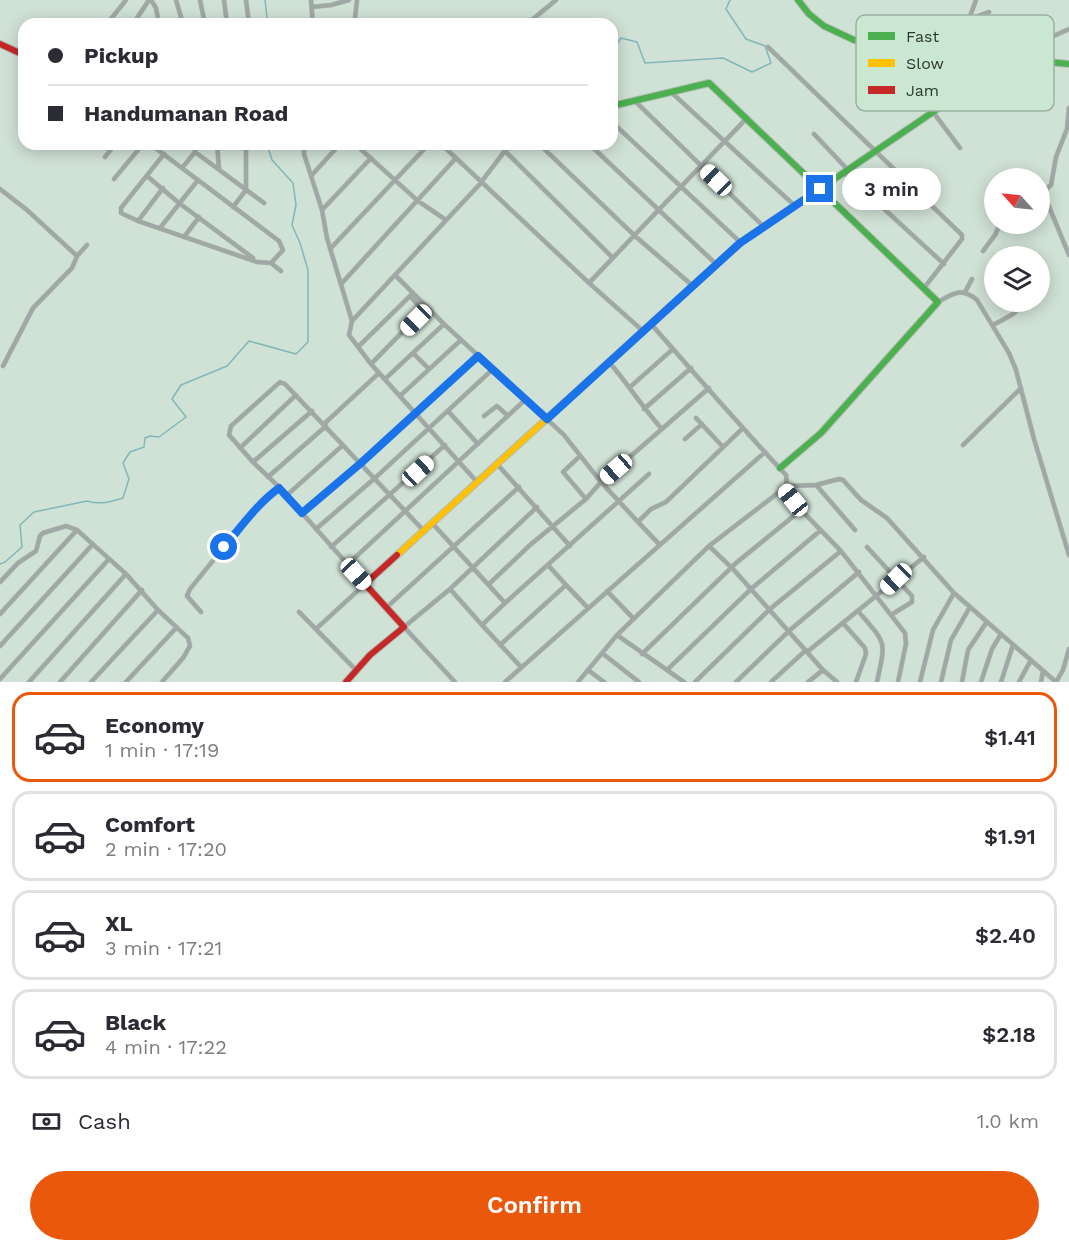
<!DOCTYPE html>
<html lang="en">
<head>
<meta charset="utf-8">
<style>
  :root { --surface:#fff; --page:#f2f2f3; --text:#2b2b33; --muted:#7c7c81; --line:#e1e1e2; --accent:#ea580c }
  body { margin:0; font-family:"Work Sans",sans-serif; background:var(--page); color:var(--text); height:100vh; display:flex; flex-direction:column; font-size:22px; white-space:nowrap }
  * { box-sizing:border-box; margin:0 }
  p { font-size:20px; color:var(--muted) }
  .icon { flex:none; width:33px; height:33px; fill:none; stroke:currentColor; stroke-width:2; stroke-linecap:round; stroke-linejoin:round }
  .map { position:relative; height:682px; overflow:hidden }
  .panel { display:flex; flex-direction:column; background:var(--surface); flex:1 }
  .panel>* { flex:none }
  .banner { position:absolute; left:18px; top:18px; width:600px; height:132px; border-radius:18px; box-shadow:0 3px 15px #0003; display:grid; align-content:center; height:132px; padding:0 30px; background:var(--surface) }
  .needle { width:39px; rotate:297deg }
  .fabs { position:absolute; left:984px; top:168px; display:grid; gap:12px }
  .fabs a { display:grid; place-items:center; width:66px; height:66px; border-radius:50%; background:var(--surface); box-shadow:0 3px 15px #0003; font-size:30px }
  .end { position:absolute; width:27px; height:27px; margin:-14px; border:8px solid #1a73e8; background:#fff; box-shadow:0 0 0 3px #fff }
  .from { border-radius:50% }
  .bubble { position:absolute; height:42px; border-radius:21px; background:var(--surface); box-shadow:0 3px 15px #0003; font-size:20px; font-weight:600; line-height:42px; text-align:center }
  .car { position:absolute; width:18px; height:36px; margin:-18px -9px; border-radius:8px; box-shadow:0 0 4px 2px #0007; background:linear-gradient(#fff 24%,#345 0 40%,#fff 0 76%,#345 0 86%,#fff 0) }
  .banner b { display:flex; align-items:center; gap:21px; height:57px; font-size:22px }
  .banner b+b { border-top:2px solid var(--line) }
  .banner i { width:15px; height:15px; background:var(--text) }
  ul { padding:10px 0 0; list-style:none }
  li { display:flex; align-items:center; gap:18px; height:90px; margin:0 12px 9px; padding:0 18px; border:3px solid var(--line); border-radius:18px }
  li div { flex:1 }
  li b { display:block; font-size:22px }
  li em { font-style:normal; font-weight:600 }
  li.current { border-color:var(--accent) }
  li>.icon { width:54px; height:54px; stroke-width:1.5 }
  .pay { display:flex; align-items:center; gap:15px; height:66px; padding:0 30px; font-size:22px }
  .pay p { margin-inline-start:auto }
  .button { display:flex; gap:12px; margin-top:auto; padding:12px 30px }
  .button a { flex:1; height:69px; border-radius:36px; background:var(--accent); color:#fff; font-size:24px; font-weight:600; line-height:69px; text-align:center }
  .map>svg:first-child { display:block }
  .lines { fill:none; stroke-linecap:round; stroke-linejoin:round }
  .stream { stroke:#83b6b8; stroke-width:1.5 }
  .street-casing { stroke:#b1bdb5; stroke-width:5 }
  .fast-casing { stroke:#b1bdb5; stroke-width:8 }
  .slow-casing { stroke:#b1bdb5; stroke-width:8 }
  .jam-casing { stroke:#b1bdb5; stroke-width:8 }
  .street { stroke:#a0a8a5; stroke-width:4 }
  .fast { stroke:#4caf50; stroke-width:6 }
  .slow { stroke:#ffc107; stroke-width:6 }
  .jam { stroke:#c62828; stroke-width:6 }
  .route { stroke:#1a73e8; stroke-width:8 }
  .key { fill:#cae7d2; stroke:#9ab2a1; stroke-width:1.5 }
  .key-label { font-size:16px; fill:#2b372f }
</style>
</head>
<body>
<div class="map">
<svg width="1069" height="682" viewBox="0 0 1069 682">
  <rect width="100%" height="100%" fill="#d0e1d5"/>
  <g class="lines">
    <path class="stream" d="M 265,0 L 267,18 L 274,24
      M 612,52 L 621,38 L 637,42 L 645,63 L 723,58 L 752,72 L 771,63 L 765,46 L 746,39 L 726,9 L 730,0
      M 398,144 L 406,147 L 410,144
      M 0,564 L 5,562 L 22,547 L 20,525 L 34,512 L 87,501 C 100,505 110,502 123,498 L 129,479 L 123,463 L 130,452 L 144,447 L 145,438 L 150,436 L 159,437 L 186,417 L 172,399 L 181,385 L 227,366 L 249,341 L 296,354 L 308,342 L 308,270 L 300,243 L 292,225 L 296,205 L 293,183 L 272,160 L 267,144"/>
    <defs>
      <path id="street" d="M 151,0 L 156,8 L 159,24
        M 176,0 L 183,24
        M 200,0 L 205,24
        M 224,0 L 227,24
        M 246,0 L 249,24
        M 311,0 L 313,24
        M 312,7 L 331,5 L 349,0
        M 970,19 L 989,12
        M 107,24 L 126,0
        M 133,24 L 149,0
        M 235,24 L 249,23
        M 350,24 L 355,19 L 357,0
        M 527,24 L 556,0
        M 768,47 L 962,235 L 962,239 L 924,288
        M 962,53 L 969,19 L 976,0
        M 1017,58 L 1027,48 L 1069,29
        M 672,93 L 794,205
        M 636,102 L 763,226
        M 933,112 L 960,148
        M 612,122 L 740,242
        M 814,134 L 848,170
        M 83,144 L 87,147 L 89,144
        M 150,144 L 279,241 L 283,250 L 271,263
        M 194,144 L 195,152 L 264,203
        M 217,144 L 219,169
        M 304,144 L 304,154 L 322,210 L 327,238 L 352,321
        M 355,144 L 418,201 L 446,220
        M 441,144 L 589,283 L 643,331
        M 539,144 L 635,236 L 693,286
        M 589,144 L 716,264
        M 505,151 L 613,258
        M 164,154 L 121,208 L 121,213 L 138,221 L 257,262 L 271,263 L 281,271
        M 105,157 L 115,144
        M 182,168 L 195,152
        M 845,173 L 944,264
        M 147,176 L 179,203 L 253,258
        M 311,176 L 340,144
        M 114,179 L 143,144
        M 0,189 L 27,210 L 77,256 L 87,245
        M 1043,192 L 1051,185 L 1056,157 L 1067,129 L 1069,108
        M 1040,193 L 1043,192 L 1069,255
        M 233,207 L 246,190 L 246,144
        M 322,210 L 371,158
        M 138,221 L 163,188
        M 160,228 L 198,180
        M 184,237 L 199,217
        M 330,249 L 429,144
        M 983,251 L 995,235 L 1000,224
        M 395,275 L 444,324 L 564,435 L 601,482 L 638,522 L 651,509 L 666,502 L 742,429
        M 342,283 L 456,158
        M 589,283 C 641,228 694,173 746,119
        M 965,292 L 972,279
        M 938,302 C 954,293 962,287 977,300 L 1009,353 L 1016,370 L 1034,439 L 1069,555
        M 993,325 C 1003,319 1019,314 1022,302
        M 358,347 L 411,295
        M 413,353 L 429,369
        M 609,362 C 628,384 643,408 662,429
        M 371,364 L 420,314 L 419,306 L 410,296
        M 3,366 L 33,308 L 72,268 L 77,256
        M 385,379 L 444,324
        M 630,387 L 673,349
        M 401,395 L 461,340
        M 644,409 L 691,368
        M 448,411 L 478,444
        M 484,416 L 497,406 L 508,416
        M 696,418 L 723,447
        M 324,424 L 379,373
        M 685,439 L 702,424
        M 963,445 L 1021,388
        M 240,448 L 296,395
        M 580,456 L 563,472 L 586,499
        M 253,462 L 312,411
        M 497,464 L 570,546
        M 268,477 L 326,426
        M 477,482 L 371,364 L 349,335 L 352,321 L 479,185 L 510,144
        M 787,486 L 816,485 L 839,479 L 843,480 L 861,500 L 887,518 L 954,593
        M 817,486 L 855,530
        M 784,489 L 801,510 L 841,551 L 905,633 L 906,644 L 898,682
        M 286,496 L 343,445
        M 302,513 L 361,463 L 478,356
        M 638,522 L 659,544
        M 433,524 L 505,603
        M 316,529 L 375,478 L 493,369
        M 709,546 L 733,569 L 823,670 L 837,682
        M 331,547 L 445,445
        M 867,547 L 912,596 L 912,602 L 891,615
        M 347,565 L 526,399
        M 548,565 L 566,585
        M 0,582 L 18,563 L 36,551 L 40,536 L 43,533 L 66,526 L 77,530
        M 489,584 L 530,545 L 586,499 L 601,482 L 709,388
        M 450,589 L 482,625
        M 607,591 L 634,619
        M 387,607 L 519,487
        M 858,611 C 887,645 886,639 877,682
        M 201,612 L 187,596 L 190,589 L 254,510 L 264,499 L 279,487
        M 299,612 L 356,670
        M 0,614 L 77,530 L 126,574 L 158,610 L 188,638 L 190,646 L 183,658 L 162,682
        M 843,623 L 865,648 L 866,654 L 856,682
        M 316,629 L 365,584 L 279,487 L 253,462 L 229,435 L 231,426 L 280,382 L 285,384 L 424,531
        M 617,635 L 684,682
        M 500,645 L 566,585 L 588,608
        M 0,646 L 93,544
        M 807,652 L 924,557
        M 602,653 L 639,682
        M 642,654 L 736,563 L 801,510
        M 521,667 L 482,625 L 505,603 L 649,474
        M 588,670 L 604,682
        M 667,670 L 751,589 L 821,530
        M 0,679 L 109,559
        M 29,682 L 126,574
        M 60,682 L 142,590
        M 91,682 L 158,610
        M 126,682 L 176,628
        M 455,682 L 404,627 L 450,589 L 537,507
        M 505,682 L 765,452
        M 578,682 L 617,635 L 709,546 L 787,486 L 786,475 C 740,426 696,375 651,324
        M 695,682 L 770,609 L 841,551
        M 736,682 L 790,630 L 859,572
        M 771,682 L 806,650
        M 808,682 L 823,670
        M 920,682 L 933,630 L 954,593 L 1056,682
        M 941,682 L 951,640 L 970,607
        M 962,682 L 968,650 L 986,623
        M 981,682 L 992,649 L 1001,634
        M 1001,682 L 1013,645
        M 1019,682 L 1031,660
        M 1041,682 L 1043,671
        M 1056,682 L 1063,670 L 1069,649"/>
      <path id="fast" d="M 798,0 L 809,14 L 824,26 L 854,40 L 901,47 L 1069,64
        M 612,106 L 709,83 L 938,302 L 821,433 L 780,468
        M 652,323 L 740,243 L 933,112 L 989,71 L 994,65 L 996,57"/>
      <path id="slow" d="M 397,555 L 652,323"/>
      <path id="jam" d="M 0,44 L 24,55
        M 346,682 L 370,655 L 404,627 L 365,584 L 397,555"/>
    </defs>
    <use href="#street" class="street-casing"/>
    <use href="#fast" class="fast-casing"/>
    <use href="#slow" class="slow-casing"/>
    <use href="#jam" class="jam-casing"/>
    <use href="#street" class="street"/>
    <use href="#fast" class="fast"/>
    <use href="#slow" class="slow"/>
    <use href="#jam" class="jam"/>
  </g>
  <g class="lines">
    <path class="route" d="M 224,547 C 242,526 257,504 279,488 L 302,513 L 361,463 L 478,356 L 547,419 L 740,243 L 820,189"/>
  </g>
  <rect x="856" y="15" width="198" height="96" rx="9" class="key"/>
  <rect x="868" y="32" width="27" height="8" fill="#4caf50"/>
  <rect x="868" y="59" width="27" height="8" fill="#ffc107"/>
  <rect x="868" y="86" width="27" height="8" fill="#c62828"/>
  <g class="key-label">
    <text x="906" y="42">Fast</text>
    <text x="906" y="69">Slow</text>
    <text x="906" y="96">Jam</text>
  </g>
</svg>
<div class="fabs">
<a><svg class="needle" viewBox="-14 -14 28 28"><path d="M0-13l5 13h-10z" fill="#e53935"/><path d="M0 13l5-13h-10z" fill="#7c7c81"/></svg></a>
<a><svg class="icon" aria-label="layers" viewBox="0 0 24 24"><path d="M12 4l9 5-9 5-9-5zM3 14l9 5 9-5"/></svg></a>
</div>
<i class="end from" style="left:224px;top:547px"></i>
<i class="end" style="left:820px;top:189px"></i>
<div class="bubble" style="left:842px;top:168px;width:99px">3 min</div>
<i class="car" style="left:716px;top:180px;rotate:314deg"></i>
<i class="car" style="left:416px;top:320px;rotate:225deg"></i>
<i class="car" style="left:616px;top:469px;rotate:229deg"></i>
<i class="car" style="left:418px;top:471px;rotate:47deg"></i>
<i class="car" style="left:793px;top:500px;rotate:321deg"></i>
<i class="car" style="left:356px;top:574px;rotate:137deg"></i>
<i class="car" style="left:896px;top:579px;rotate:226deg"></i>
<div class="banner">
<b><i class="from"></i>Pickup</b>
<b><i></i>Handumanan Road</b>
</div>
</div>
<section class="panel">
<ul>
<li class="current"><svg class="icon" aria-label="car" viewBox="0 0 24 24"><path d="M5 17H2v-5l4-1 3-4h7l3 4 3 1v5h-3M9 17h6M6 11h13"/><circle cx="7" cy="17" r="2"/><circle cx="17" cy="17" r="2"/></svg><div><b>Economy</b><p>1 min · 17:19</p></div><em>$1.41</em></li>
<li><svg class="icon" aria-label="car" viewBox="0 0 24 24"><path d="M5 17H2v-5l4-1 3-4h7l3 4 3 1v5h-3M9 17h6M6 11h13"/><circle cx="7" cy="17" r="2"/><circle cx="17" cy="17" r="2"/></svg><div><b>Comfort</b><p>2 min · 17:20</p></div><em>$1.91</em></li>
<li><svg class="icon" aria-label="car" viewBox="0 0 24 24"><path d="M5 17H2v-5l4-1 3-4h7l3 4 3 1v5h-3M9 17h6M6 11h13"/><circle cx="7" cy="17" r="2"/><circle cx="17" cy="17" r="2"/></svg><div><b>XL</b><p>3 min · 17:21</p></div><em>$2.40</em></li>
<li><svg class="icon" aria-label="car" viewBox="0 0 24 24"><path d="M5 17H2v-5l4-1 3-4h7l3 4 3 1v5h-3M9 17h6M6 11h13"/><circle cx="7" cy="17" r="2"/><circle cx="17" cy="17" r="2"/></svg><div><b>Black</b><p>4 min · 17:22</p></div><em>$2.18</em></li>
</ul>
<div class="pay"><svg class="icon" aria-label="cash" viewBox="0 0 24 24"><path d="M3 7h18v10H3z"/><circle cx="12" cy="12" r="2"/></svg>Cash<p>1.0 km</p></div>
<div class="button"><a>Confirm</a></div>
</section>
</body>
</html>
